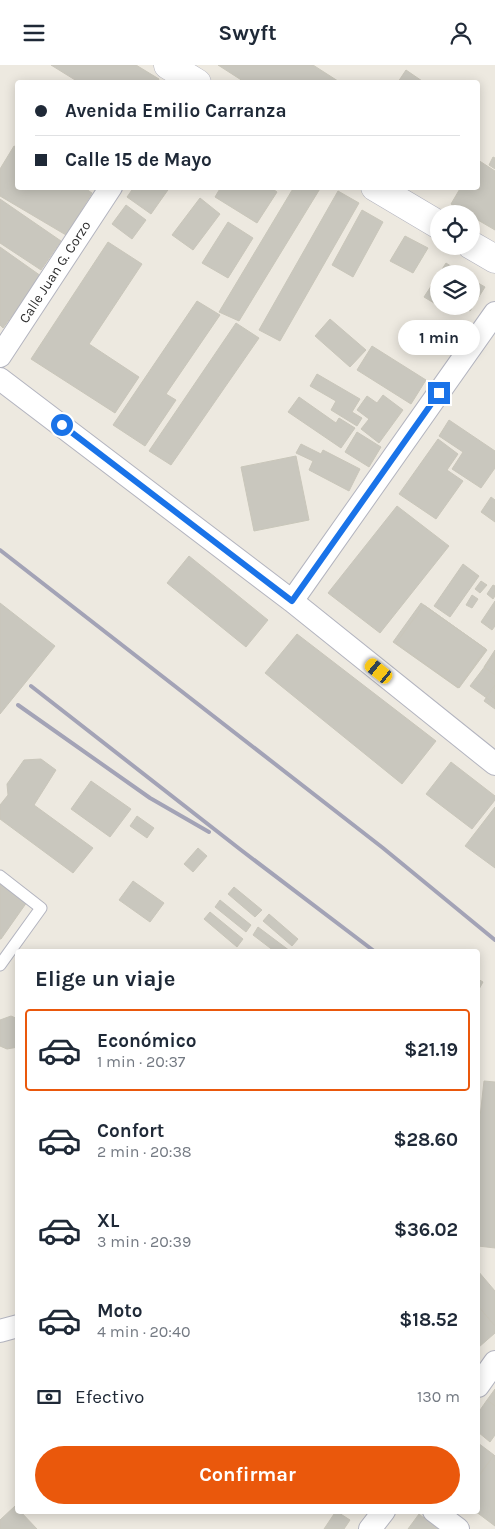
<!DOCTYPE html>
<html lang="es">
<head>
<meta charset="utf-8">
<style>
  :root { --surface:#fff; --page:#f2f2f3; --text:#1f2937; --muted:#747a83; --line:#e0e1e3; --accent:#ea580c }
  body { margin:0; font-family:Karla,sans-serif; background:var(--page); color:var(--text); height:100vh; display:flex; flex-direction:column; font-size:19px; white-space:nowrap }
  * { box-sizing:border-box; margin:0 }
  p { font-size:16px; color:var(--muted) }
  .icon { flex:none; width:28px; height:28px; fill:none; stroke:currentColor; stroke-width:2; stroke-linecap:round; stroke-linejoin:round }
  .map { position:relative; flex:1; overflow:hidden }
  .sheet { position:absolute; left:15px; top:884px; width:465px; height:565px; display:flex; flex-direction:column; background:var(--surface); border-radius:5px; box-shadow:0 2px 12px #0003 }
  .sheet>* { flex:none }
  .banner { position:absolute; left:15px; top:15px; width:465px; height:110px; border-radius:5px; box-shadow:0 2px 12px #0003; display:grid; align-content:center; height:110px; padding:0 20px; background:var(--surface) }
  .tools { position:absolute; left:430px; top:140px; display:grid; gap:10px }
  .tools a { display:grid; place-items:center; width:50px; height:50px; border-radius:50%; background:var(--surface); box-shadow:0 2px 12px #0003; font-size:25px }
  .end { position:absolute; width:22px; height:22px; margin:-11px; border:6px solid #1a73e8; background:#fff; box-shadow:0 0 0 2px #fff }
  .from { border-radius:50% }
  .bubble { position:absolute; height:35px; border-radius:18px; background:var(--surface); box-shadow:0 2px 12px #0003; font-size:16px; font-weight:700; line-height:35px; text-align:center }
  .car { position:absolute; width:15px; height:30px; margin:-15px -8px; border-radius:6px; box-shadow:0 0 4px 1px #0007; background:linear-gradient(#f5c518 24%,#345 0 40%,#f5c518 0 76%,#345 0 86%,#f5c518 0) }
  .banner b { display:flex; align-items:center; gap:18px; height:48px; font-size:19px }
  .banner b+b { border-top:1px solid var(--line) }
  .banner i { width:12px; height:12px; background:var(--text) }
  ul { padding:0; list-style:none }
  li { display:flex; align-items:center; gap:15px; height:82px; margin:0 10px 8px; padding:0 10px; border:2px solid transparent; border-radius:5px }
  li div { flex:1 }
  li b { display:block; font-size:19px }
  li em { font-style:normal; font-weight:700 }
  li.active { border-color:var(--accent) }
  li>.icon { width:45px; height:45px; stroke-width:1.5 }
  h2 { padding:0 20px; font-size:22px; line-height:60px }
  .pay { display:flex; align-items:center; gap:12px; height:55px; padding:0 20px; font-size:19px }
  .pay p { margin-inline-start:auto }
  .action { display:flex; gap:10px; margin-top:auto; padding:10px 20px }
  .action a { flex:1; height:58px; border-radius:30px; background:var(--accent); color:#fff; font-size:20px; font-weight:700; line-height:58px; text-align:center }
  header { display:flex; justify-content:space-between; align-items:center; height:65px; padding:0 20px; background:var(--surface); font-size:22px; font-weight:700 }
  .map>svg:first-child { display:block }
  .building { fill:#c9c7be; stroke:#c9c6ba }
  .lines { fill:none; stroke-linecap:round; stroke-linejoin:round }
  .lane-casing { stroke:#b3b4bf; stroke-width:13 }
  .street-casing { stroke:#b3b4bf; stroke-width:24 }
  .secondary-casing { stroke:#b3b4bf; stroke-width:29 }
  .lane { stroke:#fff; stroke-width:11 }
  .street { stroke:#fff; stroke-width:22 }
  .secondary { stroke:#fff; stroke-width:28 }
  .rail { stroke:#a3a3b6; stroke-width:4 }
  .route { stroke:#1a73e8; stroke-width:6 }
  .labels { text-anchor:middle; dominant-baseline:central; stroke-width:4; stroke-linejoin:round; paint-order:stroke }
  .street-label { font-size:14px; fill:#2d2d2d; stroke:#fff }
</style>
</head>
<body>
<header><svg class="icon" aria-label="menu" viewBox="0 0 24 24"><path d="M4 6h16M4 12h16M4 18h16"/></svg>Swyft<svg class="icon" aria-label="person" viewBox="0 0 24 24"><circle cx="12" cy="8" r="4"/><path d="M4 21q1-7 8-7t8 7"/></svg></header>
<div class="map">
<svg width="495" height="1464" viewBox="0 0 495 1464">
  <rect width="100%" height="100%" fill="#ede9e0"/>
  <path class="building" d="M 51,0 L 136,0 L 159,14 L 157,18 L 80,18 Z
    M 218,0 L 313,0 L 341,18 L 246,18 Z
    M 406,5 L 425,18 L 398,17 Z
    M 14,81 L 18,83 L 18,122 L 83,122 L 92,128 L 66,170 L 0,131 L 0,104 Z
    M 493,92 L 495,93 L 495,104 L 489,100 Z
    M 478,95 L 495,106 L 495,165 L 471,151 L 471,149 L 468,149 L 451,139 L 461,122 L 478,122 Z
    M 134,122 L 170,122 L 151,149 L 127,132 Z
    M 221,122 L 270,122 L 277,127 L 257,158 L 215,132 Z
    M 294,122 L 321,122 L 239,256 L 219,247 Z
    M 338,126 L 359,138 L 280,276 L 259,265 Z
    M 200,133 L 220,149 L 193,185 L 172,170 Z
    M 0,134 L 61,176 L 41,205 L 0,178 Z
    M 126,140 L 146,155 L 132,174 L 112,159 Z
    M 362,145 L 383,157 L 353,212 L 332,200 Z
    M 228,157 L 253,173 L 228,213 L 202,198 Z
    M 405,171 L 428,183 L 413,208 L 390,196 Z
    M 108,177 L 142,199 L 89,279 L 139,312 L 115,348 L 31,294 Z
    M 0,182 L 41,211 L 3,263 L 0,260 Z
    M 446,198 L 463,209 L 439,209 Z
    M 439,209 L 439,241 L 424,232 Z
    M 471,214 L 485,222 L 470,246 L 462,241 L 471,241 Z
    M 197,236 L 220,250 L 166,329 L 176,335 L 145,381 L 113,360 Z
    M 330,254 L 366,285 L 350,302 L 315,271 Z
    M 236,258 L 259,273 L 171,400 L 149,386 Z
    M 372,281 L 426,315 L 411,339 L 357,305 Z
    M 317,309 L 360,334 L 352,347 L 362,353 L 357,361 L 331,345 L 336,336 L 310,321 Z
    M 383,330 L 403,345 L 379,378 L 361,364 L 369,354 L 357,345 L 367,331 L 377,338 Z
    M 299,332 L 336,358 L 339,353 L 355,363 L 341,383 L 288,347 Z
    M 449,355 L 495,386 L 495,403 L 481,423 L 452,404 L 463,387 L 439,371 Z
    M 357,367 L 381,382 L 369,402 L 345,387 Z
    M 438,374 L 458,389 L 447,405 L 463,416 L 436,454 L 399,429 Z
    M 301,379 L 321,389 L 323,385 L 360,404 L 349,426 L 309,405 L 313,396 L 296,388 Z
    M 296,391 L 309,455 L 254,466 L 241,402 Z
    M 491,432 L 495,435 L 495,457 L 481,447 Z
    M 397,441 L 449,481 L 380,568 L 328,528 Z
    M 189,491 L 268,555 L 246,582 L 167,518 Z
    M 463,499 L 479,511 L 450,552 L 434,541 Z
    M 481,516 L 487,520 L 480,528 L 475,524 Z
    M 493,520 L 495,521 L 495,531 L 493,534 L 487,529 Z
    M 472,530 L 478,534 L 472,543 L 466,540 Z
    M 495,536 L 495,561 L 492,565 L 481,557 Z
    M 0,538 L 55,581 L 0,649 Z
    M 421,538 L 486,584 L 458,623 L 393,577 Z
    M 424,540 L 487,585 L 459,623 L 396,578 Z
    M 297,569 L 436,676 L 402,719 L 265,608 Z
    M 495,585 L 495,610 L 484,602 Z
    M 495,588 L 495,639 L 470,621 Z
    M 495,620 L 495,644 L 484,636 Z
    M 41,694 L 56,705 L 34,740 L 93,783 L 73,808 L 0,754 L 0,740 L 8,730 L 7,719 L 24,695 Z
    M 451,697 L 495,731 L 495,735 L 472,764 L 426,729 Z
    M 91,716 L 131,744 L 110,772 L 71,744 Z
    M 495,742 L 495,803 L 465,781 Z
    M 137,751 L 154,763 L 147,773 L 130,761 Z
    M 198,783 L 207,791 L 193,807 L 184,799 Z
    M 133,816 L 164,838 L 150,857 L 119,835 Z
    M 0,818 L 27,837 L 1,874 L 0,874 Z
    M 234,822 L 262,845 L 255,852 L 228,829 Z
    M 220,835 L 251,860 L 246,867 L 215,842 Z
    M 210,847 L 243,874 L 237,882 L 204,854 Z
    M 269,849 L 298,874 L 292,881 L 263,856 Z
    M 258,862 L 290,886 L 274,886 L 253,870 Z
    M 478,914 L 483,917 L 478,926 Z
    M 11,951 L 18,954 L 18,982 L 7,984 L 0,981 L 0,955 Z
    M 484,1016 L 495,1017 L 495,1183 L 478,1181 L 478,1052 L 480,1052 Z
    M 478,1206 L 495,1226 L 495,1261 L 478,1241 Z
    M 478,1241 L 495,1261 L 495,1268 L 479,1282 Z
    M 495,1324 L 495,1341 L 487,1335 Z
    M 487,1335 L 495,1341 L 495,1370 L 490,1377 L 478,1367 L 478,1348 Z
    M 478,1378 L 494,1390 L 478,1412 Z
    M 494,1390 L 495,1391 L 495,1461 L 475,1446 L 478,1446 L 478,1412 Z
    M 15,1441 L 18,1446 L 20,1446 L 37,1464 L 0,1464 L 0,1455 Z
    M 336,1446 L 350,1455 L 344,1464 L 324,1464 Z
    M 419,1449 L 438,1464 L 408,1464 Z"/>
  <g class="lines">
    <defs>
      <path id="lane" d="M 0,811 L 41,843 L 0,900"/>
      <path id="street" d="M 0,291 L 111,122
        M 0,314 L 292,536 L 495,699
        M 292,536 L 495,248
        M 0,1266 L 18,1261
        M 478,1321 L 495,1297
        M 434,1446 L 458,1464
        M 370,1464 L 384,1446"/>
      <path id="secondary" d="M 168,0 L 197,18
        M 375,122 L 439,160
        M 471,180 L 495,194"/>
    </defs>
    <use href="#lane" class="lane-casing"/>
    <use href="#street" class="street-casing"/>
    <use href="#secondary" class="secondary-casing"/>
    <use href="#lane" class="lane"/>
    <use href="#street" class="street"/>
    <use href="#secondary" class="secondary"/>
    <path class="rail" d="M 0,485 L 383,783 L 495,875
      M 31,621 L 241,785 L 374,886
      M 18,640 L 150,733 L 209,767"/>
  </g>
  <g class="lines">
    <path class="route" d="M 62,360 L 292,536 L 439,328"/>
  </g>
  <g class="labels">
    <g class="street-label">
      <text transform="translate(55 207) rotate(-57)">Calle Juan G. Corzo</text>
    </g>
  </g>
</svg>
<div class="tools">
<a><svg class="icon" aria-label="locate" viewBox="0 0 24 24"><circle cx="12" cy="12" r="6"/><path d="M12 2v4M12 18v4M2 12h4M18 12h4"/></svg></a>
<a><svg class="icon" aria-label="layers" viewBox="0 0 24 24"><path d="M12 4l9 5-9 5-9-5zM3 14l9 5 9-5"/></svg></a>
</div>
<i class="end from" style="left:62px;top:360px"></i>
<i class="end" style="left:439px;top:328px"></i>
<div class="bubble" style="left:398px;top:255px;width:82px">1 min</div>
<i class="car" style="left:379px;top:606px;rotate:309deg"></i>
<div class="banner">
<b><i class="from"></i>Avenida Emilio Carranza</b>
<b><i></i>Calle 15 de Mayo</b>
</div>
<section class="sheet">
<h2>Elige un viaje</h2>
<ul>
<li class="active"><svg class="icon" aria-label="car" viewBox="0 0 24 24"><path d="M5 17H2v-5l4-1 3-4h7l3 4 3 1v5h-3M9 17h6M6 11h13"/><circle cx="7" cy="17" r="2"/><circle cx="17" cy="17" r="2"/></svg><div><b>Económico</b><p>1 min · 20:37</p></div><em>$21.19</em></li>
<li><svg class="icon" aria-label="car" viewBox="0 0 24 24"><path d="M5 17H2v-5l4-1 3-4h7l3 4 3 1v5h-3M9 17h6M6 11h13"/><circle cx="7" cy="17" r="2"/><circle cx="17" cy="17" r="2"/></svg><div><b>Confort</b><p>2 min · 20:38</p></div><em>$28.60</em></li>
<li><svg class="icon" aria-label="car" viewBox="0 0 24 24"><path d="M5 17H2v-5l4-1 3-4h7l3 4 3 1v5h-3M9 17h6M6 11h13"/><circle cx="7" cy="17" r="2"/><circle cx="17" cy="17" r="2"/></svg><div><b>XL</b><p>3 min · 20:39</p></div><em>$36.02</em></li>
<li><svg class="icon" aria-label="car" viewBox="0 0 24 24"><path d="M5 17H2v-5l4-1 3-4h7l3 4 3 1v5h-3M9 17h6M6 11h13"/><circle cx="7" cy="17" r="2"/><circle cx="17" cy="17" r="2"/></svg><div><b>Moto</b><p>4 min · 20:40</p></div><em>$18.52</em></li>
</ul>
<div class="pay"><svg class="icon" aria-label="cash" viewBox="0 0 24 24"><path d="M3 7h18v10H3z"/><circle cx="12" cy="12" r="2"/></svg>Efectivo<p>130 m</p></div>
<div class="action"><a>Confirmar</a></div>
</section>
</div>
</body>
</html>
